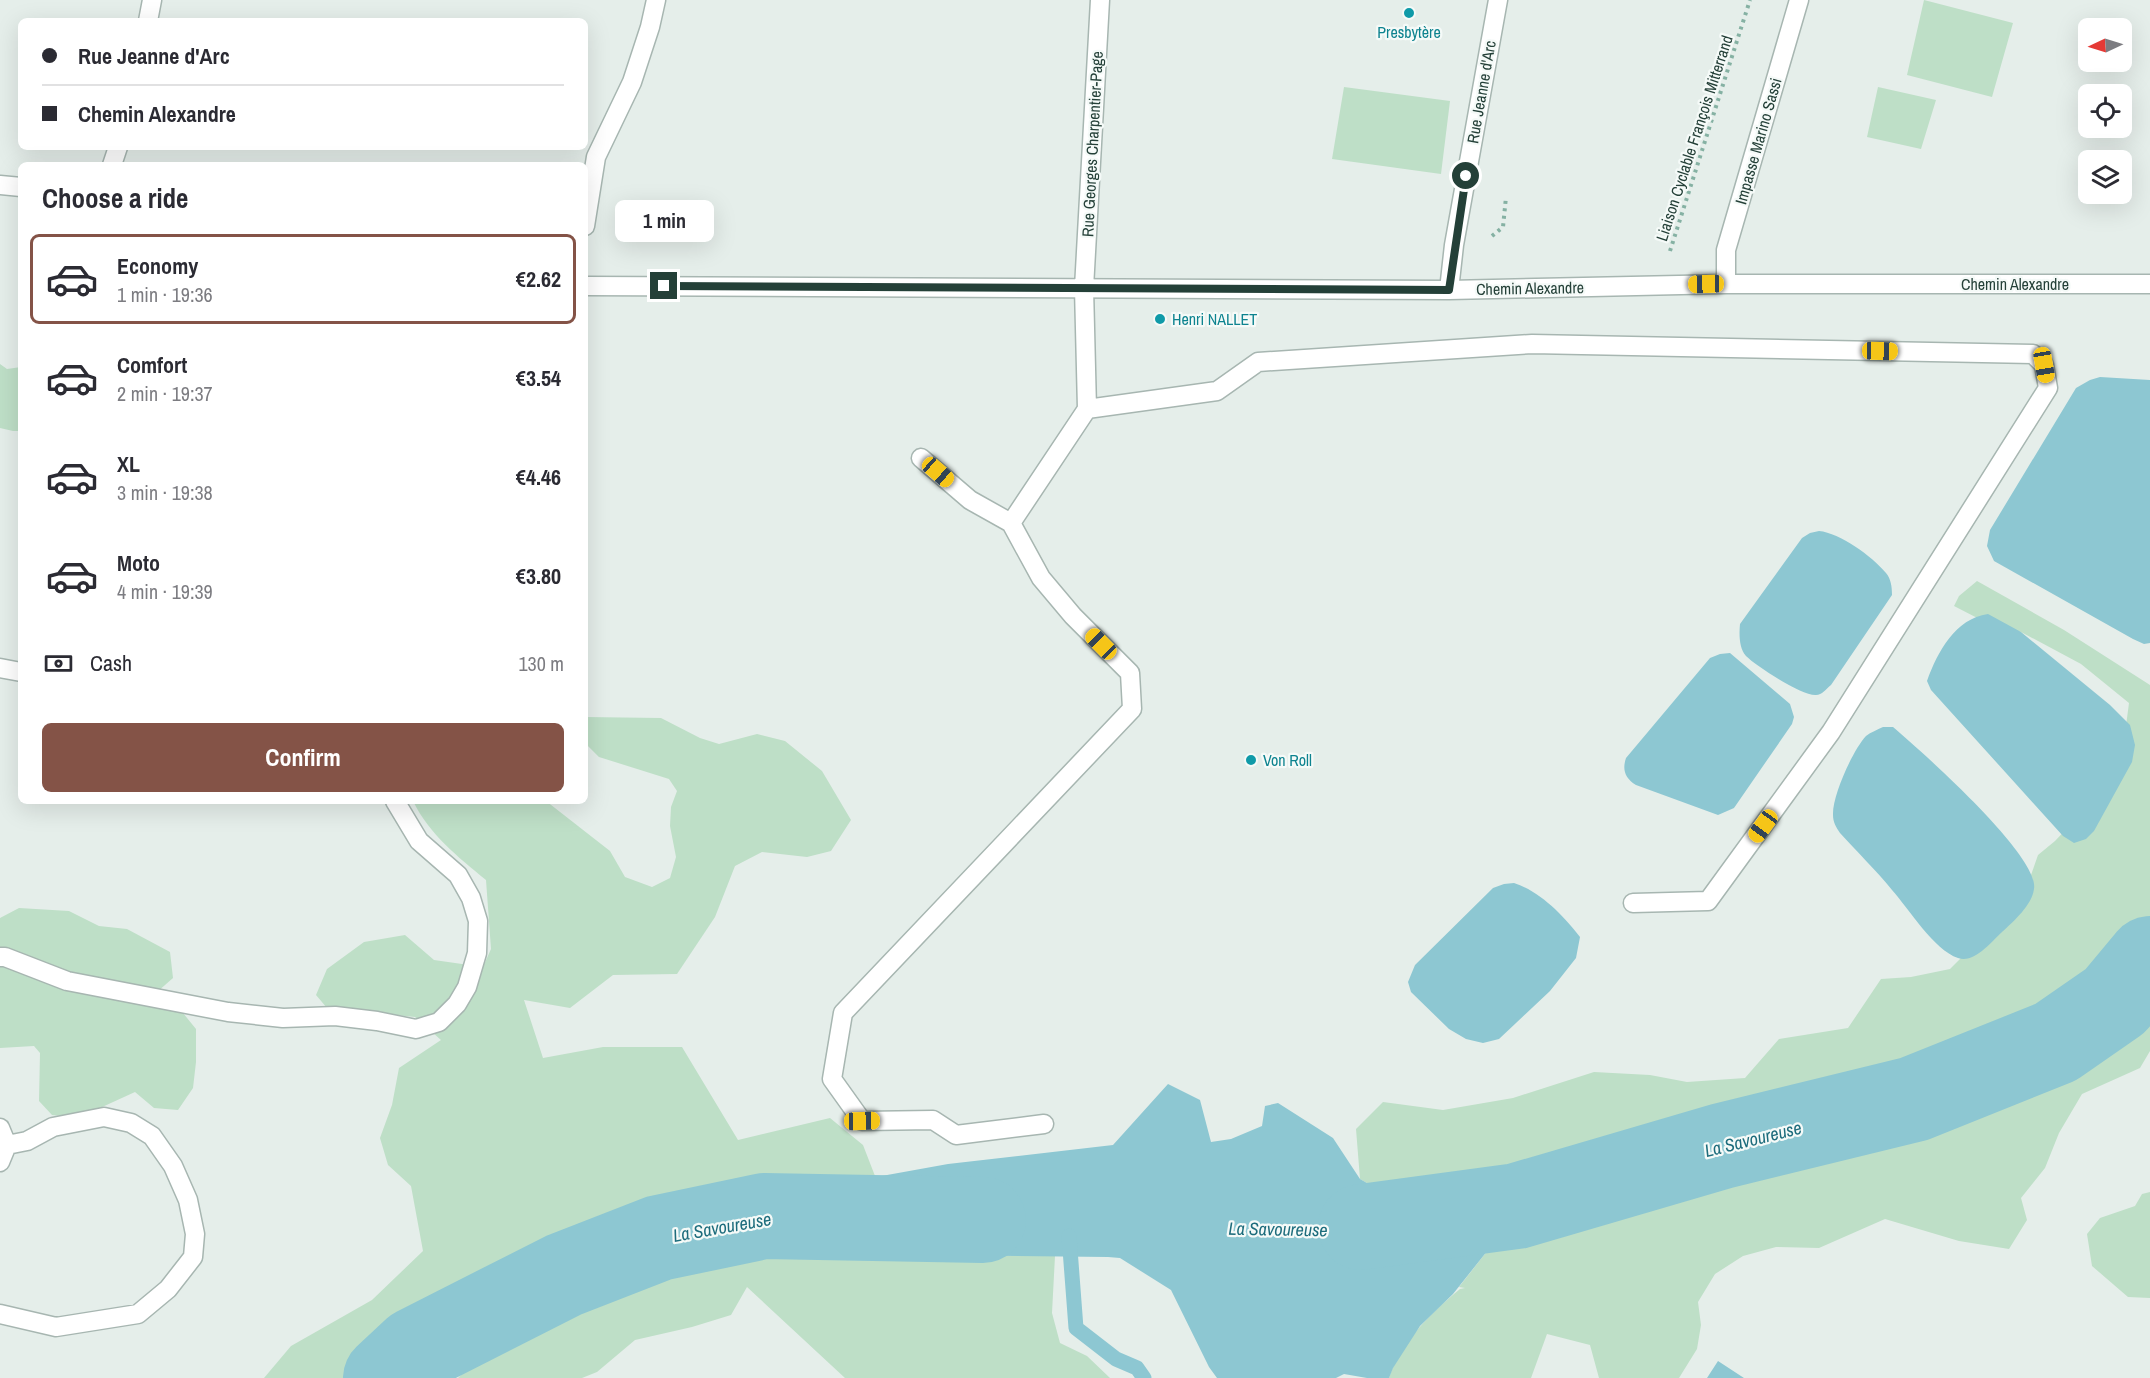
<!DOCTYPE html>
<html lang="en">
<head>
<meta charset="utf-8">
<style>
  :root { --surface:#fff; --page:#f2f2f3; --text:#2b2b33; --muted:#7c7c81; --line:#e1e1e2; --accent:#845347 }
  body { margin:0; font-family:"Archivo Narrow",sans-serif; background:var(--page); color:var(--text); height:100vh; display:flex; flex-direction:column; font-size:22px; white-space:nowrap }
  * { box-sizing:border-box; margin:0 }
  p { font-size:20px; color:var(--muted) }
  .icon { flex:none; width:33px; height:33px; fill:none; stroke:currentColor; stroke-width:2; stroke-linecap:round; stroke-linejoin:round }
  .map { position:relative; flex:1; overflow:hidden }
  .drawer { position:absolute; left:18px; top:162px; width:570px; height:642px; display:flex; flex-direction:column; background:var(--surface); border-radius:9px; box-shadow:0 6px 24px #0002 }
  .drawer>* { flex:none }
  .guide { position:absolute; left:18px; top:18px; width:570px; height:132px; border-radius:9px; box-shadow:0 6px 24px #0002; display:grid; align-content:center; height:132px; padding:0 24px; background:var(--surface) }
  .needle { width:39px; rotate:266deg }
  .controls { position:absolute; left:2078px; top:18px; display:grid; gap:12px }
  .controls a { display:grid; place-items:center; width:54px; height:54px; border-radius:9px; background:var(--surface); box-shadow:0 6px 24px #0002; font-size:30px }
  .end { position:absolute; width:27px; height:27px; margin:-14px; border:8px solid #244038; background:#fff; box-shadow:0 0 0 3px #fff }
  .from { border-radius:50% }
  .bubble { position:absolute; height:42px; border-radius:9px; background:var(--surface); box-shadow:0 6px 24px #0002; font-size:20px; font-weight:800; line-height:42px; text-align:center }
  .car { position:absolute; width:18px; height:36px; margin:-18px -9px; border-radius:8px; box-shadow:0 0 4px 2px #0007; background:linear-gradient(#f5c518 24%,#345 0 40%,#f5c518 0 76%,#345 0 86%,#f5c518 0) }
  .guide b { display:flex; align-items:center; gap:21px; height:57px; font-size:22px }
  .guide b+b { border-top:2px solid var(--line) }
  .guide i { width:15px; height:15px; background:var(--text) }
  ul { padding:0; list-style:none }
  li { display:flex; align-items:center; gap:18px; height:90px; margin:0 12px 9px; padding:0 12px; border:3px solid transparent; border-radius:9px }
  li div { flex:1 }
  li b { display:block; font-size:22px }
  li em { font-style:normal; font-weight:800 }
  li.on { border-color:var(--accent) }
  li>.icon { width:54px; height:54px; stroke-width:1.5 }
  h2 { padding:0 24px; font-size:27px; line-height:72px }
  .pay { display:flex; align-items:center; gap:15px; height:66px; padding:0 24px; font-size:22px }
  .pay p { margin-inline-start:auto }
  .button { display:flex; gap:12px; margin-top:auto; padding:12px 24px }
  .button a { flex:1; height:69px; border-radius:9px; background:var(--accent); color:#fff; font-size:24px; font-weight:800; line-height:69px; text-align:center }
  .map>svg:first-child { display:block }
  .green { fill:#bedfc7 }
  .water { fill:#8dc7d2 }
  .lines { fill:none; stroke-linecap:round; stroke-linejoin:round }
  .stream { stroke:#8dc7d2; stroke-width:15 }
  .river { stroke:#8dc7d2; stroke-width:86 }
  .lane-casing { stroke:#a7b6b1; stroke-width:21 }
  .street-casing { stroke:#a7b6b1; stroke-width:21 }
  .path { stroke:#85b1a3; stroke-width:4; stroke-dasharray:3 4.5; stroke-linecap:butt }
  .lane { stroke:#fff; stroke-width:18 }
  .street { stroke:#fff; stroke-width:18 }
  .route { stroke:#244038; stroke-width:8 }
  .culture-dot { fill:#0f9aa8; stroke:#f5faf8; stroke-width:2 }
  .labels { text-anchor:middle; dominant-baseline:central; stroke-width:4.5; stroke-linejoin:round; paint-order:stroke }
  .culture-label { font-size:16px; fill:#0d838f; stroke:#f5faf8; text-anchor:start }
  .street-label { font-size:16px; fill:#244038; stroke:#f5faf8 }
  .water-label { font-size:18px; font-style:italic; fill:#1d6c7c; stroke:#f5faf8 }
</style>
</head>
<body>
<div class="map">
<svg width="2150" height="1378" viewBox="0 0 2150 1378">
  <rect width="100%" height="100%" fill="#e5eeea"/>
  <path class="green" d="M 1924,0 L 2013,23 L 1992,97 L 1907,75 Z
    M 1344,87 L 1450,101 L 1441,174 L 1332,159 Z
    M 1878,87 L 1936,100 L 1921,149 L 1867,137 Z
    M 0,364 L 7,369 L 21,367 L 21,431 L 13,431 L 0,428 Z
    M 1977,581 L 2064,630 L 2150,685 L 2150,1051 L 2140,1068 L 2082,1094 L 2059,1133 L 2045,1168 L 2021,1198 L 2027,1220 L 2009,1249 L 1959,1241 L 1885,1219 L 1819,1248 L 1776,1247 L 1743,1256 L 1715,1274 L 1698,1302 L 1701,1325 L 1697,1349 L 1679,1378 L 1599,1378 L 1590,1345 L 1547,1334 L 1531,1378 L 1389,1378 C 1401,1342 1431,1313 1460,1289 L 1465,1288 L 1459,1287 L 1488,1250 L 1426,1198 L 1391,1197 L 1360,1179 L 1356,1129 L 1383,1102 L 1443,1110 L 1513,1098 L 1594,1072 L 1650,1075 L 1687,1082 L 1745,1078 L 1779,1039 L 1848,1028 L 1881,979 L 1911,977 L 1950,969 L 2024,895 L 2038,855 L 2055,841 L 2094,800 L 2122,756 L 2129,703 L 2081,664 L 2021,632 L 1987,623 L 1954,606 L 1959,596 Z
    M 585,717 L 661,718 L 700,738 L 719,744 L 757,734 L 785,741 L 822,771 L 851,820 L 831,851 L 807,857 L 762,852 L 735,866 L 715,917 L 677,974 L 613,975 L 570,1008 L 524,1000 L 543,1058 L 603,1047 L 682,1047 L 738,1140 L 830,1118 L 863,1145 L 882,1194 L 854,1234 L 913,1255 L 1055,1256 L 1052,1313 L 1060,1343 L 1087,1356 L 1110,1378 L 845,1378 L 747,1287 L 731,1315 L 692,1327 L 635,1340 L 597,1372 L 582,1378 L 458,1378 L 497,1339 L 551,1327 L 670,1267 L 748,1234 L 799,1243 L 822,1231 L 755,1203 L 690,1213 L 615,1273 L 550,1294 L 464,1291 L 389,1335 L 347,1378 L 264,1378 L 291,1346 L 372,1300 L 423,1251 L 411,1186 L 388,1165 L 380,1138 L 392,1105 L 399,1068 L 441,1040 L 415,1017 L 327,1008 L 316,995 L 327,969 L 364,942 L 405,935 L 434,960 L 483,967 L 491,949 L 486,880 C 458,857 429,834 413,801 L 546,801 L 610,851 L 625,877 L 652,887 L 670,878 L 676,857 L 670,826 L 671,807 L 677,791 L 669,779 L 599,757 L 585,743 Z
    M 19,908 L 69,911 L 99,926 L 127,929 L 170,952 L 173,978 L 157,992 L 156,1005 L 183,1013 L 196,1029 L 196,1062 L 193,1088 L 178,1110 L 154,1108 L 135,1092 L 78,1118 L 52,1115 L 39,1101 L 40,1053 L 34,1046 L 0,1048 L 0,918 Z
    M 2150,1192 L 2150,1298 L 2128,1297 L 2092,1266 L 2087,1234 L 2100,1218 L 2135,1206 L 2142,1194 Z"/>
  <path class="water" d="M 2100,377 L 2150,380 L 2150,643 L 2144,644 L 2133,639 L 1994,561 L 1987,546 L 1990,530 L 2076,388 L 2090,380 Z
    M 1819,531 C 1840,533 1872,556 1886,573 C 1891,579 1892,587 1892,595 L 1831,685 C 1826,689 1822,695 1816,695 C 1802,696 1756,666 1746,656 C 1739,648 1739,634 1740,624 L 1802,538 L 1810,533 Z
    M 1988,614 L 2021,632 L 2110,705 L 2130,725 L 2135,745 L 2132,762 L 2094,831 L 2086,839 L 2074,843 L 2063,836 L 1931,690 L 1927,681 C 1938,651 1955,619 1988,614 Z
    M 1730,653 L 1790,704 L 1794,717 L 1792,724 L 1734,808 L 1718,815 L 1636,785 C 1625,778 1622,770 1626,758 L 1710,658 L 1720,654 Z
    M 1883,727 L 1893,727 C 1920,750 2040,856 2034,889 C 2032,905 2014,921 2002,932 C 1991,942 1974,964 1958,958 C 1934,950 1909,909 1892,890 C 1876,870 1857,852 1840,833 C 1836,827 1833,822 1833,815 C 1832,796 1853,750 1866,736 C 1871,732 1877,730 1883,727 Z
    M 1514,883 C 1540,891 1564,916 1580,937 L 1576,958 L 1550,991 L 1499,1039 L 1483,1043 L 1466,1039 L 1449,1029 L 1411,992 L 1408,982 L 1415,965 L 1493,888 L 1504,884 Z
    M 1168,1084 L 1200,1100 L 1211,1142 L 1231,1139 L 1262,1126 L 1265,1106 L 1278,1103 L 1333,1138 L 1360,1179 L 1391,1197 L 1474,1197 L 1488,1250 L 1453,1294 L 1420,1326 L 1393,1368 L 1389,1378 L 1367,1378 L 1344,1374 L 1336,1378 L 1217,1378 L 1209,1367 L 1171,1290 L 1120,1258 L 1108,1257 L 913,1255 L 851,1246 L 854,1234 L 882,1194 L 876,1177 L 948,1164 L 1113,1145 Z
    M 1718,1361 L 1744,1378 L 1707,1378 Z"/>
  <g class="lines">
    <path class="stream" d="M 1470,1235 L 1481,1211
      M 1069,1236 L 1076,1328 L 1116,1359 L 1137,1368 L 1144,1378"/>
    <path class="river" d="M 1361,1227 L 1517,1206 L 1722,1146 L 1914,1099 L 2056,1042 L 2115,1001 L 2150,959
      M 386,1378 L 416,1350 L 564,1275 L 659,1238 L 764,1216 L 983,1220"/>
    <defs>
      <path id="lane" d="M 1087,409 L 1217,391 L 1258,362 L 1532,344 L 2033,354 L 2044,365 L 2048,388 L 1831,732 L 1708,901 L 1633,903
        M 921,458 L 970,500 L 1011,523 L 1041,578 L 1073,616 L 1130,673 L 1132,709 L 843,1013 L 832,1079 L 862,1121 L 933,1120 L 956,1135 L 1044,1124
        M 1011,523 L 1087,409 L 1084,288
        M 0,957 L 5,957 L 67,981 L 228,1012 L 283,1018 L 335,1016 L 377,1021 L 416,1029 L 439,1022 L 457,1004 L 467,987 L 477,953 L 478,921 L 471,898 L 458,875 L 419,841 L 395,801
        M 0,1128 L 7,1145 L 0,1162
        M 0,1314 L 56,1327 L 138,1314 L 168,1289 L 193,1257 L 195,1234 L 188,1200 L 173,1166 L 152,1136 L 131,1123 L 104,1117 L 53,1127 L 27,1141 L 7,1145"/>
      <path id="street" d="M 148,21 L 152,0
        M 112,165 L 118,147
        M 0,185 L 21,187
        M 585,226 L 596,157 L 632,82 L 650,27 L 656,0
        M 1726,284 L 1726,250 L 1799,0
        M 585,286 L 1449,290 L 1726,284 L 2150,284
        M 1084,288 L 1100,0
        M 1449,290 L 1454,245 L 1498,0
        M 0,668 L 21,672"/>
    </defs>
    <use href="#lane" class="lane-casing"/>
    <use href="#street" class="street-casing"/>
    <path class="path" d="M 1492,236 L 1503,227 L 1506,197
      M 1670,251 L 1750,0"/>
    <use href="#lane" class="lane"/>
    <use href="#street" class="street"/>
  </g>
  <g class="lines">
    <path class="route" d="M 664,286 L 1449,290 L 1466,176"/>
  </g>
  <g class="culture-dot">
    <circle cx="1409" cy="13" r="6"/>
    <circle cx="1160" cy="319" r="6"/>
    <circle cx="1251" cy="760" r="6"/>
  </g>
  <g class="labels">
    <g class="culture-label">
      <text x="1409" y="32" text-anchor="middle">Presbytère</text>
      <text x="1172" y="319">Henri NALLET</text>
      <text x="1263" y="760">Von Roll</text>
    </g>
    <g class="street-label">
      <text transform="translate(1481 92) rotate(-80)">Rue Jeanne d'Arc</text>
      <text transform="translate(1694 138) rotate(-72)">Liaison Cyclable François Mitterrand</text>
      <text transform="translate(1758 141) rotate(-74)">Impasse Marino Sassi</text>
      <text transform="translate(1092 144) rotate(-87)">Rue Georges Charpentier-Page</text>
      <text x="2015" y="284">Chemin Alexandre</text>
      <text transform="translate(1530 288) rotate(-1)">Chemin Alexandre</text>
    </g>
    <g class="water-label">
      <text transform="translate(1753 1139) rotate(-14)">La Savoureuse</text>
      <text transform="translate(722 1227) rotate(-10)">La Savoureuse</text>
      <text transform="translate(1278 1229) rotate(1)">La Savoureuse</text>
    </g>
  </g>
</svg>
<div class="controls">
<a><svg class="needle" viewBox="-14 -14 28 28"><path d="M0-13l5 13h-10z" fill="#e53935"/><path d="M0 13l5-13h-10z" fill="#7c7c81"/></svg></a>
<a><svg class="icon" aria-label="locate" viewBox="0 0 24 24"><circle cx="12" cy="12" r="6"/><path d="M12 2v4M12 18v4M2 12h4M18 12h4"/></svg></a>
<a><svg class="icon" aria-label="layers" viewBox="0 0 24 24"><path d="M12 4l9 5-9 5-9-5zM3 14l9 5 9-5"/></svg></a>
</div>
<i class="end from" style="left:1466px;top:176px"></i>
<i class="end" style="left:664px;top:286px"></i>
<div class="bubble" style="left:615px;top:200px;width:99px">1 min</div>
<i class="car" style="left:1706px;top:284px;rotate:269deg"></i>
<i class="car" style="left:1880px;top:351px;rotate:91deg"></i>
<i class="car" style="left:2044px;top:365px;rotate:170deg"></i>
<i class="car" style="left:938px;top:472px;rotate:131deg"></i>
<i class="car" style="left:1101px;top:644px;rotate:315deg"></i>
<i class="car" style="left:1763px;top:826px;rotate:216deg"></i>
<i class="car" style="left:862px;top:1121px;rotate:89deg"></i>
<div class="guide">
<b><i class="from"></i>Rue Jeanne d'Arc</b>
<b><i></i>Chemin Alexandre</b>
</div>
<section class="drawer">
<h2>Choose a ride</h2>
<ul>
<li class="on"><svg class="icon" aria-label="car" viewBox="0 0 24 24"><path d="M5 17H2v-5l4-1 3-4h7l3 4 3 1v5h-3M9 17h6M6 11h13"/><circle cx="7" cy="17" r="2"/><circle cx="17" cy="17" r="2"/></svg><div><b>Economy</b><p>1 min · 19:36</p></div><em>€2.62</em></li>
<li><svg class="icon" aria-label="car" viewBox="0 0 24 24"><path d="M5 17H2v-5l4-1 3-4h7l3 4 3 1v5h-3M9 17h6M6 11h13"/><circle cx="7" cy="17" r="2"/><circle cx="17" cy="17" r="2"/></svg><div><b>Comfort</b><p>2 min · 19:37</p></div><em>€3.54</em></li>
<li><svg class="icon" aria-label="car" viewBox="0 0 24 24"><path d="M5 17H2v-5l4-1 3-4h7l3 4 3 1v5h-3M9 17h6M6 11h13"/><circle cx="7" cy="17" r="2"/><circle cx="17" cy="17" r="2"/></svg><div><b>XL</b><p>3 min · 19:38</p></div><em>€4.46</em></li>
<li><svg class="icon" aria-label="car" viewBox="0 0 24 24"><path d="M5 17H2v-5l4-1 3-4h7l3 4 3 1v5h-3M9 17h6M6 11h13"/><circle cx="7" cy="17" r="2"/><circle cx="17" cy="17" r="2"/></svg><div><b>Moto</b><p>4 min · 19:39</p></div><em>€3.80</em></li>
</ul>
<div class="pay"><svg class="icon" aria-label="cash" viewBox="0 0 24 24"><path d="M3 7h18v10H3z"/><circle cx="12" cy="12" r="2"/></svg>Cash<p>130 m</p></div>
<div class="button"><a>Confirm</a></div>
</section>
</div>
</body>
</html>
